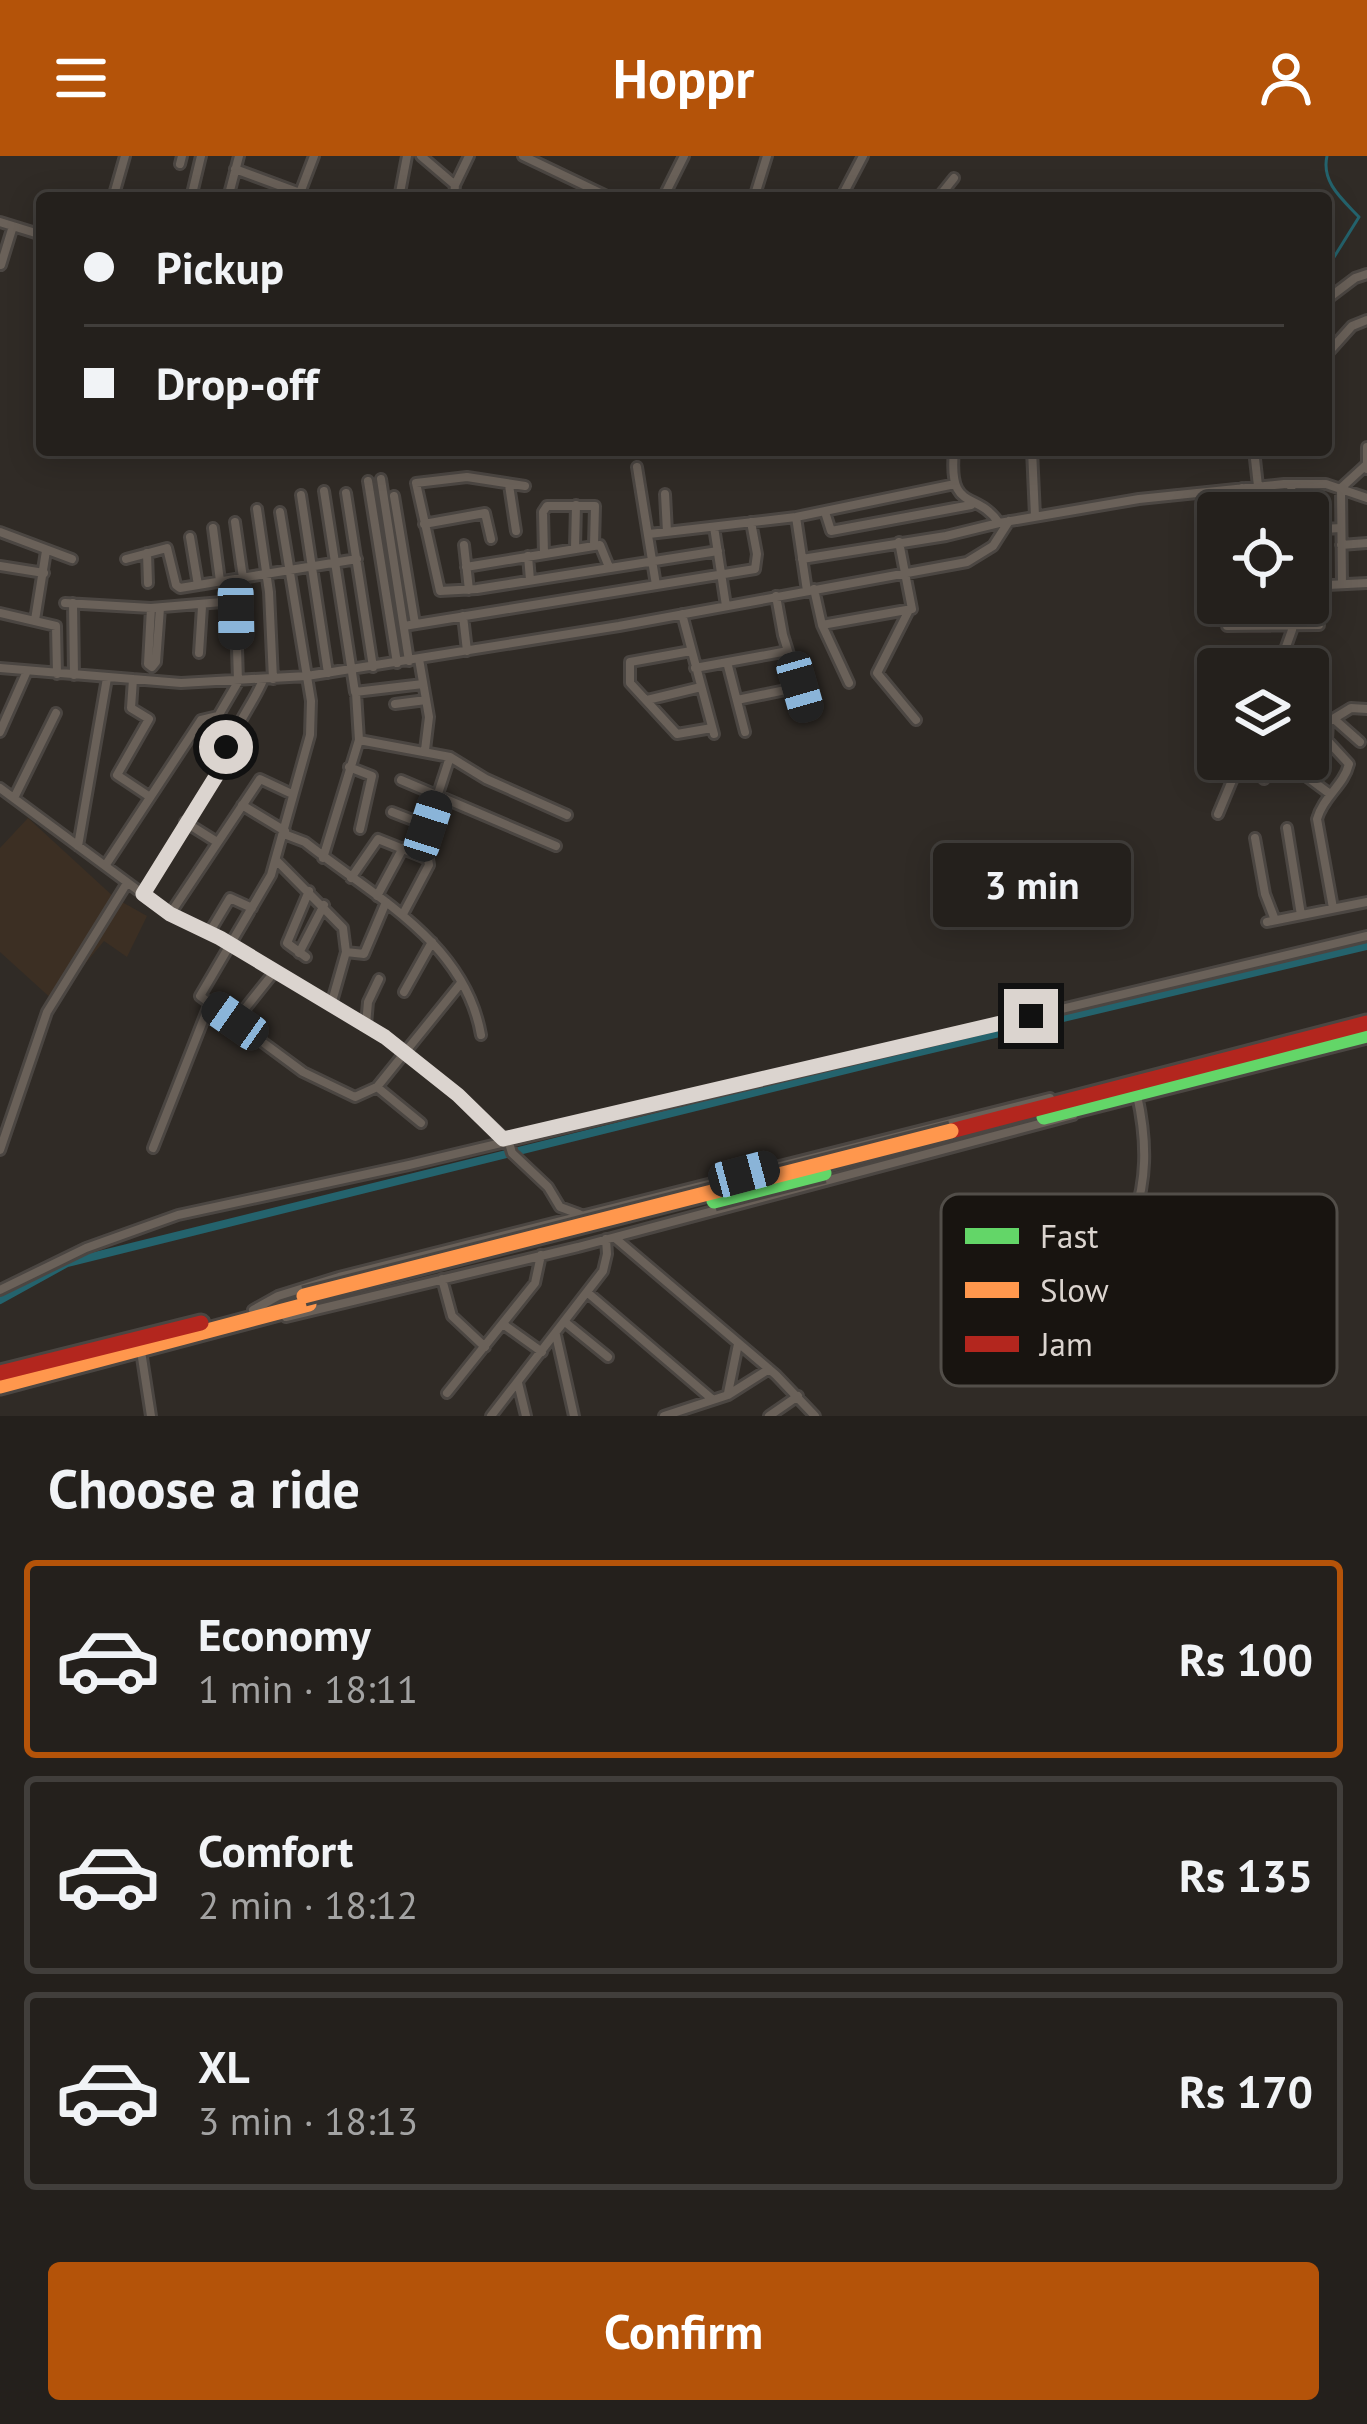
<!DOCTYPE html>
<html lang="en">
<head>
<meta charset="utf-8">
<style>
  :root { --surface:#24201c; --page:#2c2825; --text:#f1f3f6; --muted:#a3a3a3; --line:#413e3b; --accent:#b45309 }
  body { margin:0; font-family:"PT Sans",sans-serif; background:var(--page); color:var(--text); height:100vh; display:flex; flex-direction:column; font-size:45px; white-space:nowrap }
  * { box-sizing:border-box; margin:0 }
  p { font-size:39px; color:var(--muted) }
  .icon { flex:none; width:66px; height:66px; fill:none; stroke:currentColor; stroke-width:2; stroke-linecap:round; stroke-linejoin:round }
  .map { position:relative; height:1260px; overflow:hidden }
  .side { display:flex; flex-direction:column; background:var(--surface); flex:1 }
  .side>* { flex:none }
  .banner { position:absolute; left:36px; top:36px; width:1296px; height:264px; border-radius:12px; box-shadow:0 6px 30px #0003,0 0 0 3px var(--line); display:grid; align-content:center; height:264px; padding:0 48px; background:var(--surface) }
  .buttons { position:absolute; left:1197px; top:336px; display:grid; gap:24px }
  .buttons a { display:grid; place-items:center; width:132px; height:132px; border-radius:12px; background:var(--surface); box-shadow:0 6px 30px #0003,0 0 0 3px var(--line); font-size:60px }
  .end { position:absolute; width:54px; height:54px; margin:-27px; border:15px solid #dbd4cf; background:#111; box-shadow:0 0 0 6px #111 }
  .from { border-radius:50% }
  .bubble { position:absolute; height:84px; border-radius:12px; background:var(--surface); box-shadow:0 6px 30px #0003,0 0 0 3px var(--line); font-size:39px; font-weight:700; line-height:84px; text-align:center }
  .car { position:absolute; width:36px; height:72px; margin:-36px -18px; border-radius:15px; box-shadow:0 0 9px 3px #0007; background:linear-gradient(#222 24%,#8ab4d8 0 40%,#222 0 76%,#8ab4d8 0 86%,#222 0) }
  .banner b { display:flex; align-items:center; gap:42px; height:114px; font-size:45px }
  .banner b+b { border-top:3px solid var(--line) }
  .banner i { width:30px; height:30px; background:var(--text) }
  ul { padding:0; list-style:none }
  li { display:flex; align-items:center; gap:36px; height:198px; margin:0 24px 18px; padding:0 24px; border:6px solid var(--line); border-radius:12px }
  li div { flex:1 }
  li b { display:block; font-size:45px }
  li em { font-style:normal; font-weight:700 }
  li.active { border-color:var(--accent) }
  li>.icon { width:108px; height:108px; stroke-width:1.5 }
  h2 { padding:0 48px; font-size:54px; line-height:144px }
  .button { display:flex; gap:24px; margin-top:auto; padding:24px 48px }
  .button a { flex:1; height:138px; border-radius:12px; background:var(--accent); color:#fff; font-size:48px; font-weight:700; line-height:138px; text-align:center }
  header { display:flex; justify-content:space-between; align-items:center; height:156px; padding:0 48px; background:var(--accent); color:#fff; font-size:54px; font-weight:700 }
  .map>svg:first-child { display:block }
  .built { fill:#3c2f23 }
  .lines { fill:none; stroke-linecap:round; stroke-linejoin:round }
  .stream { stroke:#24636d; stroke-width:3 }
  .canal { stroke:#24636d; stroke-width:8 }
  .street-casing { stroke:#4b4642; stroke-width:14 }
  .fast-casing { stroke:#4b4642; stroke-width:21 }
  .slow-casing { stroke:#4b4642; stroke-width:21 }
  .jam-casing { stroke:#4b4642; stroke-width:21 }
  .street { stroke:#6a6159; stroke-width:8 }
  .fast { stroke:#63d668; stroke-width:15 }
  .slow { stroke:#ff974d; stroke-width:15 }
  .jam { stroke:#b3261e; stroke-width:15 }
  .fast-bridge-casing { stroke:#4b4642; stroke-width:21; stroke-linecap:butt }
  .slow-bridge-casing { stroke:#4b4642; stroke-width:21; stroke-linecap:butt }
  .fast-bridge { stroke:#63d668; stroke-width:15 }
  .slow-bridge { stroke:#ff974d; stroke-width:15 }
  .route { stroke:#dbd4cf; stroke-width:15 }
  .key { fill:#181410; stroke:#524e49; stroke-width:3 }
  .key-label { font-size:33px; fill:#dbd4cf }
</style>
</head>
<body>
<header><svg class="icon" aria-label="menu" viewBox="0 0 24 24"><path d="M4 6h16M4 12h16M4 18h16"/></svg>Hoppr<svg class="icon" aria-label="person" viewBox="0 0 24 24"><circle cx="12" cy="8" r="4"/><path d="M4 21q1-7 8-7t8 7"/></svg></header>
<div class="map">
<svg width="1367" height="1260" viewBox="0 0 1367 1260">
  <rect width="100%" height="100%" fill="#302b26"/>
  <path class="built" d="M 28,662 L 115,742 L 147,760 L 127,801 L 104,785 L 54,845 L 0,796 L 0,692 Z"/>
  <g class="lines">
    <path class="stream" d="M 1326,114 L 1359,61 C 1342,43 1321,26 1327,0"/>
    <path class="canal" d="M 0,1144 L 67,1107 L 894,902 L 1367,790"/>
    <defs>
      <path id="street" d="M 421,0 L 455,29
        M 523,0 L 611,42
        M 180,8 L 182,0
        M 235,13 L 300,37
        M 113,42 L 125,0
        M 191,42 L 201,0
        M 228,42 L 239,0
        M 298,42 L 314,0
        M 399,42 L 407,0
        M 454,42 L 455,29 L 469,0
        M 663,42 L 684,0
        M 754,42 L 767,0
        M 841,42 L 863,0
        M 938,42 L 954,22
        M 0,66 L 42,79
        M 1,109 L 13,70
        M 1326,144 L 1355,122 L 1367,118
        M 1326,199 L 1352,170 L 1367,164
        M 954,294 C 948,358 976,333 999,367 L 1139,343 L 1284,328 L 1326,328 L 1367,342
        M 1032,294 L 1035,360
        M 1254,294 L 1258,330
        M 637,311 L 656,429
        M 1367,313 L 1367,291
        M 381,323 L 409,505
        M 368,325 L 397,507
        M 1291,328 L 1293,357
        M 509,329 L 516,375
        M 525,330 L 467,321 L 416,327 L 440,435 L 477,433 L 718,395
        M 1242,332 L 1247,357
        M 324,335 L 355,536 L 423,528
        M 346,337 L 373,511
        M 665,338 L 667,376
        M 301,339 L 328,517
        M 394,340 L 415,468
        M 257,353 L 269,436 L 273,523
        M 280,356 L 311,545 L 310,579 L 271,719 L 200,840 L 303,916 L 355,941 L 377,931 L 461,827
        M 825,356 L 831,375 L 971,349
        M 796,361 L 807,435
        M 235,366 L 243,422
        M 424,368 L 485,357 L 491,383
        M 714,371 L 726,450
        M 213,372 L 220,425
        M 1308,374 L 1340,372
        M 0,376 L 72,403
        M 649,378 L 796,361 L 955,328
        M 190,381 L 198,429
        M 464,389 L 469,434
        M 1341,389 L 1367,387
        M 575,392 L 576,349
        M 147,397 L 148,427
        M 544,398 L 543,356 L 547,350 L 595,350 L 594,389
        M 528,400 L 530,424
        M 126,403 L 167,392 L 176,429 L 180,432 L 357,403
        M 802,403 L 946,380 L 999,367
        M 0,410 L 44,417
        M 466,411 L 600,389 L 609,411
        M 1342,428 L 1341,332 L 1365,310
        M 1308,430 L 1367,427
        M 814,433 L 822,469 L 849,527
        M 776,440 L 783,479 L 807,556
        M 65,447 L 151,452 L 222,446
        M 73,447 L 74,519
        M 151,452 L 148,508 L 152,511 L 156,506 L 160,452
        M 908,456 L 877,517 L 916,564
        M 0,457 L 56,470 L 57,518
        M 682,458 L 714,578
        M 463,460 L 467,495
        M 35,464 L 46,395
        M 822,469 L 912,453 L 899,386
        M 404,470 L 755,413 L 757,398 L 751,366
        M 1227,470 L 1319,469
        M 691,495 L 630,506 L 630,527 L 677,578 L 712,572
        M 199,497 L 202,451
        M 419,503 L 429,561 L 425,594
        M 1237,503 L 1280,506
        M 727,506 L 745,576
        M 0,512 L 181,527 L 307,520 L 619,470 L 967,406 L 993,390 L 1009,365
        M 695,512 L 788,495
        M 1278,513 L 1292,474 L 1296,447
        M 133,523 L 131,552 L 149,563 L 117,619 L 150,641
        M 356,537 L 359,584
        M 1308,543 L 1328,566 L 1327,584 L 1349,608 C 1344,629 1323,641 1317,663 L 1333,752
        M 647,544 L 701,531
        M 737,544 L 800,531
        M 395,548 L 426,544
        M 1308,563 L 1317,550
        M 1334,563 L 1360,586
        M 1328,566 L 1351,552 L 1367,553
        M 0,576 L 27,515
        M 207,579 L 238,526 L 235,423
        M 1308,597 L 1324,580
        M 1283,603 L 1330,638
        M 349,611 L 372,620 L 360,673
        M 1264,623 L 1278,603
        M 401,624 L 556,690
        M 0,632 L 170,758 L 220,782 L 385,881 L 458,939 L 509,987 L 512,997 L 548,1031 L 560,1051 L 579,1058
        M 14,642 L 56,557
        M 242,649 L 285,675
        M 392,656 L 428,670
        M 1218,658 L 1241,603
        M 185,666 L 217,686
        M 1287,672 L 1301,759
        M 284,678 L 305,686 C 373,740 465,786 481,879
        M 1255,682 L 1265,738 L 1275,764
        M 78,690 L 107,522
        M 418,699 L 450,601
        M 323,702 L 359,584 L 450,601 L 486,623 L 567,659
        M 276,704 L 343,772 L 346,796 L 331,849
        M 105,710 L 201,564 L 218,560
        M 351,722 L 378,683 L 428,703 L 429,709 L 403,758
        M 143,738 L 228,601 C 225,584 255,545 263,524
        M 377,740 L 403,692
        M 170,758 L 260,623 L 292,638
        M 1267,766 L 1367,746
        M 209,777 L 230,742 L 252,752
        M 346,796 L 364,798 L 386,746
        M 299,797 L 324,749
        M 306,801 L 287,787 L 309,735
        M 404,836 L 432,786
        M 235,865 L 275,815
        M 366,869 L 368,846 L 379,823
        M 377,931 L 421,967
        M 153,992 L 210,847
        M 0,994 L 47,856 L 127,727
        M 615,1082 L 776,1219 L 815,1260
        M 1121,1093 L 1284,1187
        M 442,1123 L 452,1160 L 485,1191
        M 0,1134 L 86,1092 L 178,1059 L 409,1009 L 1367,780
        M 588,1137 L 712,1243
        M 253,1154 L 278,1140 L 339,1121 L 1050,942
        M 286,1161 L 578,1091 L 1073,959
        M 565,1166 L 608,1201
        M 503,1168 L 542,1196
        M 1071,1170 L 1101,1184
        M 556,1179 L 574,1260
        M 1065,1179 C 1122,1094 1161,1047 1137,939
        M 1112,1180 L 1155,1113
        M 141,1195 L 151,1260
        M 1181,1207 L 1238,1115 L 1254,1119 L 1318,1161
        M 518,1227 L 526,1260
        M 447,1237 L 535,1127 L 541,1099
        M 728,1237 L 738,1188
        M 491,1260 L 603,1115 L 607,1098 L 606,1083
        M 664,1260 L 728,1239 L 769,1213
        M 769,1260 L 798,1240"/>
      <path id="fast" d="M 1044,961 L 1367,879"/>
      <path id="slow" d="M 0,1230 L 309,1148"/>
      <path id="jam" d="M 951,975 L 1367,867
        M 0,1217 L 201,1167"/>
    </defs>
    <use href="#street" class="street-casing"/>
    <use href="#fast" class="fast-casing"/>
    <use href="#slow" class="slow-casing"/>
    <use href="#jam" class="jam-casing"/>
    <use href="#street" class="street"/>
    <use href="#fast" class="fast"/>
    <use href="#slow" class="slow"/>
    <use href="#jam" class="jam"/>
    <defs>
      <path id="fast-bridge" d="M 714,1045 L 824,1017"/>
      <path id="slow-bridge" d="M 304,1140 L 951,975"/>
    </defs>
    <use href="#fast-bridge" class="fast-bridge-casing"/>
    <use href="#slow-bridge" class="slow-bridge-casing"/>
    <use href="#fast-bridge" class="fast-bridge"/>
    <use href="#slow-bridge" class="slow-bridge"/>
  </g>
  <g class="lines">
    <path class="route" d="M 226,591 L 228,601 L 143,738 L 170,758 L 220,782 L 385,881 L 458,939 L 503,983 L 1031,860"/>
  </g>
  <rect x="941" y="1038" width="396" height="192" rx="18" class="key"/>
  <rect x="965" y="1072" width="54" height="16" fill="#63d668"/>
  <rect x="965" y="1126" width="54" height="16" fill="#ff974d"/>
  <rect x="965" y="1180" width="54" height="16" fill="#b3261e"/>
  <g class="key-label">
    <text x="1040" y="1092">Fast</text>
    <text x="1040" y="1146">Slow</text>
    <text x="1040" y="1200">Jam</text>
  </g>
</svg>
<div class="buttons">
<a><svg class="icon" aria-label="locate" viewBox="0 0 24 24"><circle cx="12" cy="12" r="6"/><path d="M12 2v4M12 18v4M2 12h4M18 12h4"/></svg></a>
<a><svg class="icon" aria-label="layers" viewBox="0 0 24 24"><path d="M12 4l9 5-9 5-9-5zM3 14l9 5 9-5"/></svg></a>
</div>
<i class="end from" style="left:226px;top:591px"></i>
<i class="end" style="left:1031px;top:860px"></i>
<div class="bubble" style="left:933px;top:687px;width:198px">3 min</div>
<i class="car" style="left:236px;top:458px;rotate:179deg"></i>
<i class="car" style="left:800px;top:531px;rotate:164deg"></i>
<i class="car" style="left:428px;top:670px;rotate:18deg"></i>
<i class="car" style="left:235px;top:865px;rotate:305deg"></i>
<i class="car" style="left:744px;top:1018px;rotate:75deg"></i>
<div class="banner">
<b><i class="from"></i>Pickup</b>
<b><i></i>Drop-off</b>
</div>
</div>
<section class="side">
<h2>Choose a ride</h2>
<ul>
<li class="active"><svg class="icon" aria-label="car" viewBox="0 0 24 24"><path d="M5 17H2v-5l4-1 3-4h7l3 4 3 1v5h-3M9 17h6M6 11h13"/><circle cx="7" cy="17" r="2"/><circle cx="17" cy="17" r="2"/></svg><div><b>Economy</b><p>1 min · 18:11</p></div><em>Rs 100</em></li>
<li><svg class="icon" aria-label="car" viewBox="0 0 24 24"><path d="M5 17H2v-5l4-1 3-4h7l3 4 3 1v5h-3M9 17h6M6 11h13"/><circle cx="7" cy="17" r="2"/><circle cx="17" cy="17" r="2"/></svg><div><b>Comfort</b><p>2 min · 18:12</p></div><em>Rs 135</em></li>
<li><svg class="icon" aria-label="car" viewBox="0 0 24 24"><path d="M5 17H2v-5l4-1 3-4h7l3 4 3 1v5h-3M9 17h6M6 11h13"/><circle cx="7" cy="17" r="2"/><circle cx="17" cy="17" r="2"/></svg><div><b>XL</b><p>3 min · 18:13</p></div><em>Rs 170</em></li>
</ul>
<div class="button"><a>Confirm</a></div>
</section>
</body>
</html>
